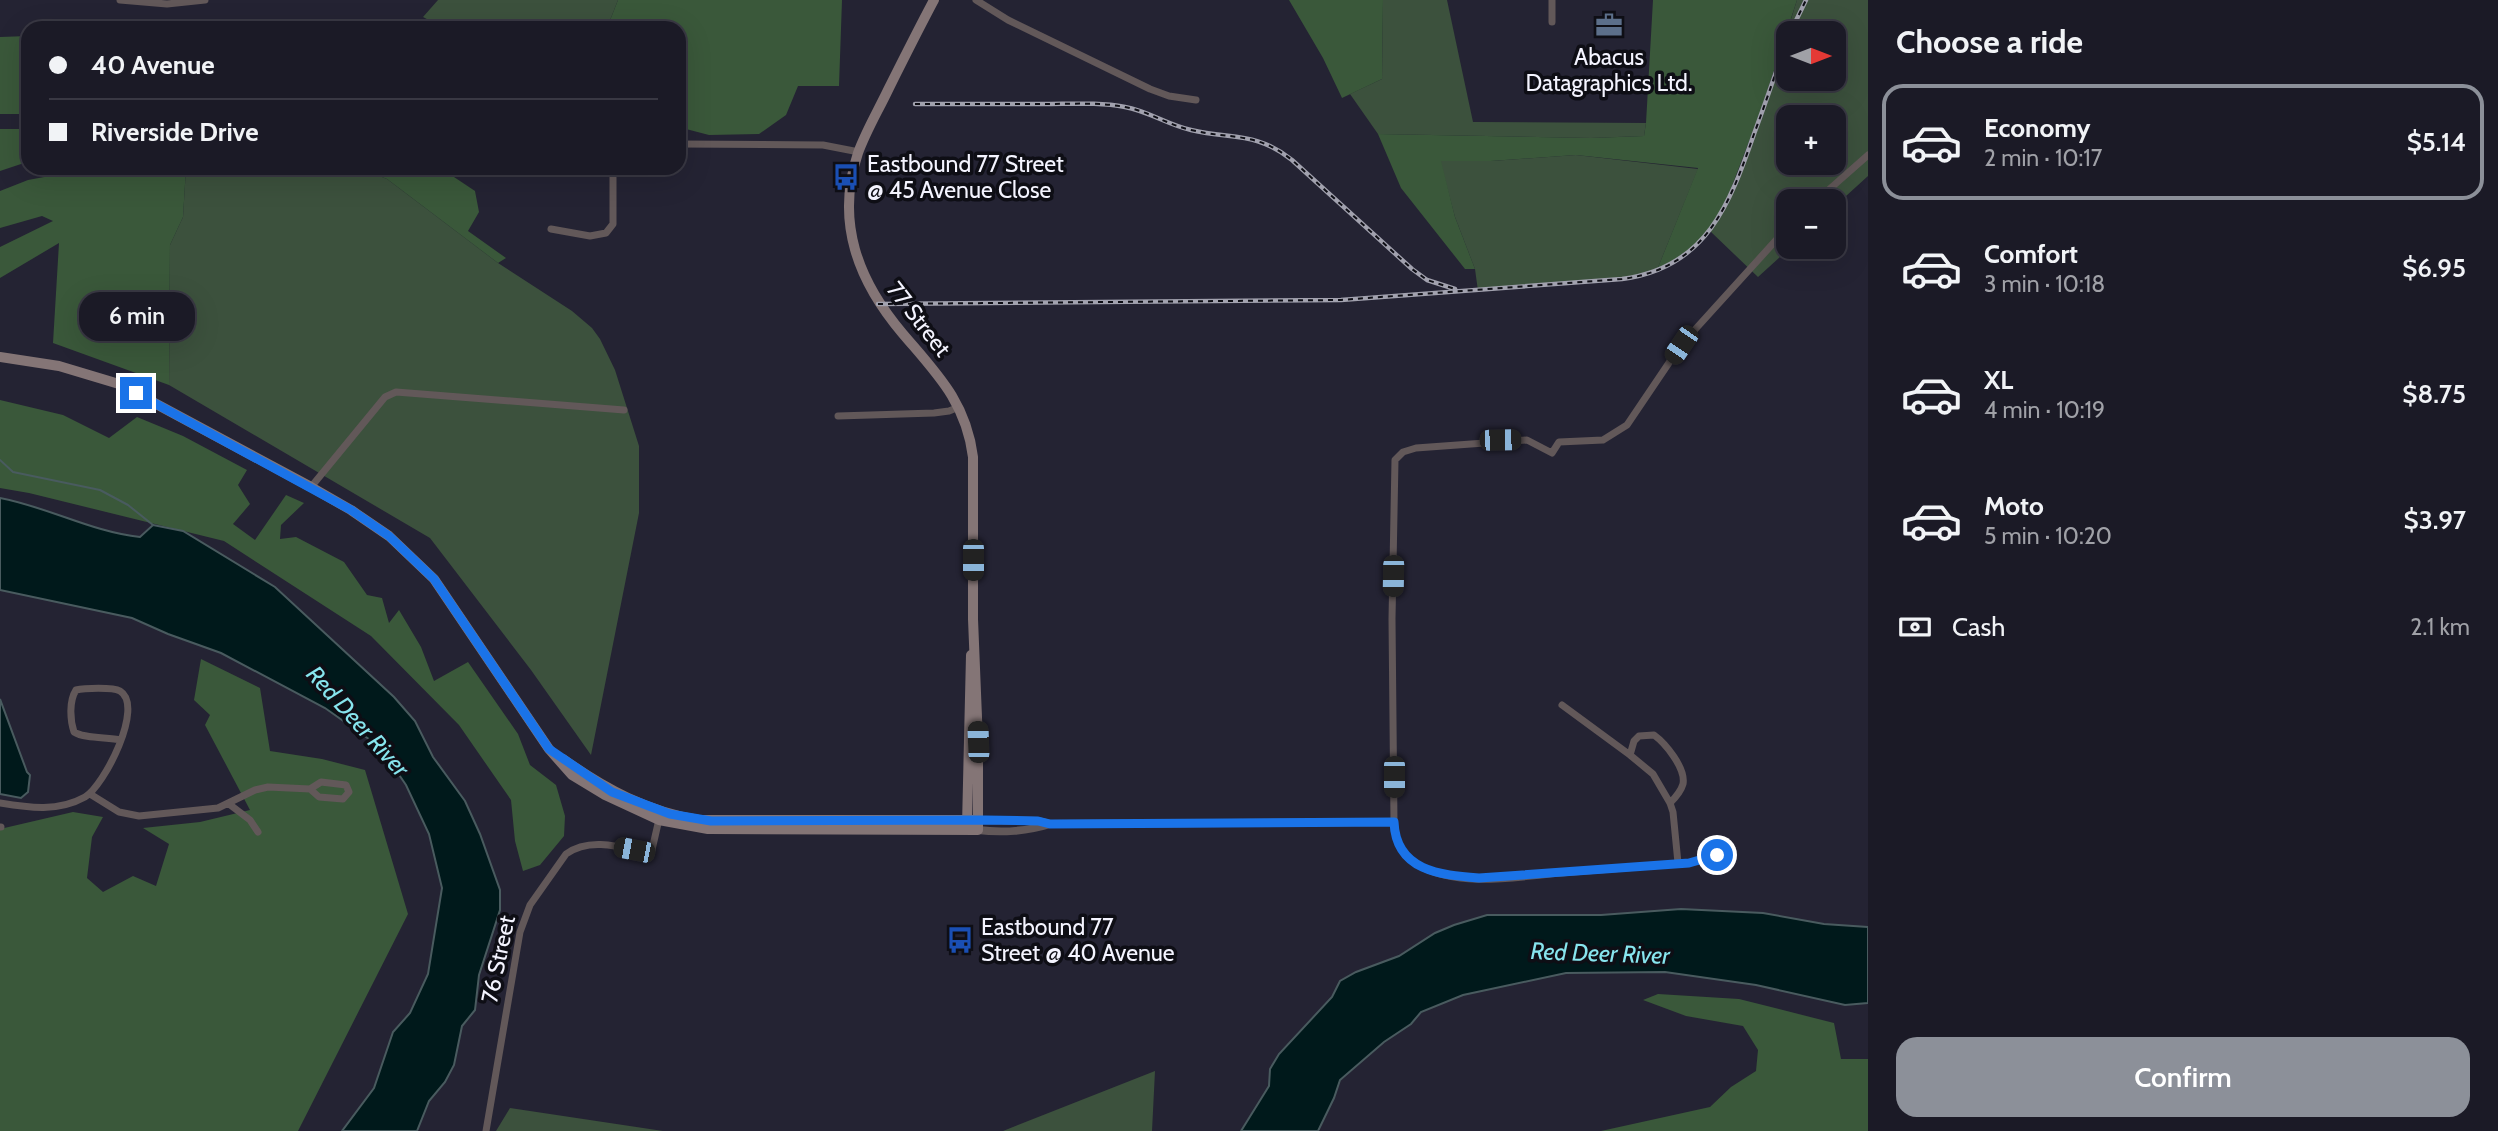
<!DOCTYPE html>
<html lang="en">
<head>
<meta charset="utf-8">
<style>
  :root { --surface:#1b1a26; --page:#282732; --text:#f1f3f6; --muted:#a0a1a7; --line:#393843; --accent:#8c9099 }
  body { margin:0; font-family:Cabin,sans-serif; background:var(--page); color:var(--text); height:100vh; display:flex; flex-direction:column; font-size:26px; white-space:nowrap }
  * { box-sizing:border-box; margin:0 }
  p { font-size:23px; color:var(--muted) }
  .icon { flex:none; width:38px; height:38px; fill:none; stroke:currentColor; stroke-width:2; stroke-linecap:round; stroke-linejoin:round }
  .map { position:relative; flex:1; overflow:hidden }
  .details { display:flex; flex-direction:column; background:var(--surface); width:630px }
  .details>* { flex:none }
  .guide { position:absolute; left:21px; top:21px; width:665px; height:154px; border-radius:21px; box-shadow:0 7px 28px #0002,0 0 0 2px var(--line); display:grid; align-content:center; height:154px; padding:0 28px; background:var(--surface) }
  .needle { width:46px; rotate:90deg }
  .controls { position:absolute; left:1776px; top:21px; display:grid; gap:14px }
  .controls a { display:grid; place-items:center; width:70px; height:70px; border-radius:14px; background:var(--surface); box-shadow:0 7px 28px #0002,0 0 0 2px var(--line); font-size:35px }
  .end { position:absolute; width:32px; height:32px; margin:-16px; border:9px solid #1a73e8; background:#fff; box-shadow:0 0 0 4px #fff }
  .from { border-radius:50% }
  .bubble { position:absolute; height:49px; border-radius:21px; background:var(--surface); box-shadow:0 7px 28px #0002,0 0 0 2px var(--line); font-size:23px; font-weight:600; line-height:49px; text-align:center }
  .car { position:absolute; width:21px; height:42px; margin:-21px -10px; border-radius:9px; box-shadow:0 0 5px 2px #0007; background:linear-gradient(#222 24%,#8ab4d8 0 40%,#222 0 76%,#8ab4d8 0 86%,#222 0) }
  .guide b { display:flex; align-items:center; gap:24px; height:66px; font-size:26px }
  .guide b+b { border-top:2px solid var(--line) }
  .guide i { width:18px; height:18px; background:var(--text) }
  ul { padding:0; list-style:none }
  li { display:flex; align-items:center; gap:21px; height:116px; margin:0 14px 10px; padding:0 14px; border:4px solid transparent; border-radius:21px }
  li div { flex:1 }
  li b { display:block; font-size:26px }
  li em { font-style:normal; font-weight:600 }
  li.current { border-color:var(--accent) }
  li>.icon { width:63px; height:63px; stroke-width:1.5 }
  h2 { padding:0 28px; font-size:32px; line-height:84px }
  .pay { display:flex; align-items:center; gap:18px; height:77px; padding:0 28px; font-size:26px }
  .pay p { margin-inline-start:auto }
  .cta { display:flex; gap:14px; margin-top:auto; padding:14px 28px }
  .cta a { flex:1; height:80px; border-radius:21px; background:var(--accent); color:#fff; font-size:28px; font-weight:600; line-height:80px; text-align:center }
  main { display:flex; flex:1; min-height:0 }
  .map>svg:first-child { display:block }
  .green { fill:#3c513d; fill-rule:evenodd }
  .forest { fill:#3a583a }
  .water { fill:#00191b; stroke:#495b5f; stroke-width:2 }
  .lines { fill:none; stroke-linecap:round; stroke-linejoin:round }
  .stream { stroke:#495b5f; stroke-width:2 }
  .minor { stroke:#625859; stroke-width:7 }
  .tertiary { stroke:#625859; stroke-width:8 }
  .secondary { stroke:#847576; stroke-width:10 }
  .rail-casing { stroke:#a1a1ae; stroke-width:4.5 }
  .rail { stroke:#0e0e15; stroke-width:2; stroke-dasharray:5; stroke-linecap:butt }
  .route { stroke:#1a73e8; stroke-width:9 }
  .labels { text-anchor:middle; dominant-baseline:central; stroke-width:7; stroke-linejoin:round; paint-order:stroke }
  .poi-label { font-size:23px; fill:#f4f4ff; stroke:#0e0e15; text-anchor:start }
  .street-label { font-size:23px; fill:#f4f4ff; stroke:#0e0e15 }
  .water-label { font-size:24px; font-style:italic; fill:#87e5ee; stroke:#0e0e15 }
</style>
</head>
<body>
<main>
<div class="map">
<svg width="1868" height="1131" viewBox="0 0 1868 1131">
  <rect width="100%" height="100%" fill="#242333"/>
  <path class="green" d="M 438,0 L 618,0 L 607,28 L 444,28 L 423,17 Z
    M 1383,0 L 1447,0 L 1473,122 L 1646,123 L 1644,136 L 1591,138 L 1378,134 L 1350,94 L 1382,79 Z
    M 1797,0 L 1868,0 L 1868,176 L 1834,207 L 1834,201 L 1788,201 L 1788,247 L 1791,247 L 1758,277 L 1710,231 C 1750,159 1772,78 1797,0 ZM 1788,33 L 1834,33 L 1834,79 L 1788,79 ZM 1788,117 L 1834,117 L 1834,163 L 1788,163 Z
    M 1576,155 L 1698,169 L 1657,270 L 1622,279 L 1478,291 L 1475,269 L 1455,217 L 1440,161 L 1491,161 Z
    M 186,168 L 360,168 L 387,179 L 498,263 L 572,311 L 592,328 L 600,339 L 615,370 L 639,446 L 639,513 L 591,755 L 531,670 L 430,538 L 169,385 L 170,245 L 183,217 Z
    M 1155,1071 L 1152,1131 L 1003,1131 Z
    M 510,1108 L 663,1131 L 496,1131 Z"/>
  <path class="forest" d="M 618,0 L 842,0 L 839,86 L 798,86 L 786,115 L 759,134 L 709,135 L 686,129 L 679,125 L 679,28 L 607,28 Z
    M 1289,0 L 1383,0 L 1382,79 L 1342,98 L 1323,58 Z
    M 1653,0 L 1797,0 L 1760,113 L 1725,204 L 1710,231 L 1699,242 L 1674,261 L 1657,270 L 1698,168 L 1576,155 L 1491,161 L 1441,161 L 1455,217 L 1475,269 L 1465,269 L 1401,188 L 1378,134 L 1591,138 L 1644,136 L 1646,123 Z
    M 28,36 L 28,114 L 0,114 L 0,37 Z
    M 0,129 L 28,129 L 28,166 L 24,163 L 0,171 Z
    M 93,168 L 186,168 L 183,217 L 170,245 L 169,385 L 53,343 L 59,243 L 0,278 L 0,247 L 53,221 L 42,216 L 0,228 L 0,191 L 28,180 Z
    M 360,168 L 434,168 L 448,173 L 475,191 L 479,212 L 468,231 L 506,258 L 498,263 L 387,179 Z
    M 0,400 L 63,415 L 109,438 L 137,417 L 183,436 L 247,470 L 238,485 L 250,504 L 233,524 L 255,540 L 286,495 L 304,503 L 281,525 L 280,539 L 296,537 L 344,562 L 367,595 L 382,598 L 389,623 L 399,610 L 421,647 L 434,681 L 468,662 L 518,734 L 530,765 L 556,785 L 565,816 L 564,836 L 540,865 L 523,871 L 515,841 L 511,800 L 459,725 L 371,636 L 224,541 L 29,493 L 0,488 Z
    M 201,659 L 260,688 L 270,751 L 322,759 L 365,770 L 408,914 L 298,1131 L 0,1131 L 0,829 L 73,812 L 103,817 L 92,837 L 87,878 L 103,892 L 133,876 L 156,886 L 169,844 L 143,828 L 200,822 L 250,810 L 205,725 L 210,715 L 194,700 Z
    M 1658,994 L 1739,999 L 1834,1023 L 1841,1059 L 1868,1059 L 1868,1131 L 1601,1131 L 1710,1107 L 1731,1087 L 1756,1071 L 1758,1050 L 1743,1026 L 1686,1016 L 1643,1000 Z"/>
  <path class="water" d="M 0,498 C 48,507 92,532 140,537 L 153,525 L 183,531 L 275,587 L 394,697 L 415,721 L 433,757 L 465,801 L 480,834 L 500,890 L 500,910 L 479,975 L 475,1010 L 462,1026 L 454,1065 L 445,1082 L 429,1101 L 417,1131 L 342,1131 L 374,1088 L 393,1032 L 410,1013 L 428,974 L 442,888 L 429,834 L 406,785 L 380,747 L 325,708 L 221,653 L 168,634 L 132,618 L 0,590 Z
    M 0,699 L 27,772 L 30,775 L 28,792 L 21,798 L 0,794 Z
    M 1681,909 L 1763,913 L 1824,924 L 1868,927 L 1868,1003 L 1845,1005 L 1756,985 L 1665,972 L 1566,973 L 1463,995 L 1421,1012 L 1411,1024 L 1384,1042 L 1340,1080 L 1334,1098 L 1318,1131 L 1241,1131 L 1269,1086 L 1270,1069 L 1279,1054 L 1332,997 L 1340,981 L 1356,972 L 1399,956 L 1435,933 L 1454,925 L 1487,915 L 1601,915 Z"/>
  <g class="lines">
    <path class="stream" d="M 0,460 L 13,472 L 100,490 L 128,505 L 153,525"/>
    <path class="minor" d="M 120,0 L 167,4 L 205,0
      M 976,0 L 1008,20 L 1150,89 L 1169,96 L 1196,100
      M 1552,22 L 1552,0
      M 679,144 L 823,145 L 859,152
      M 1816,201 L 1868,155
      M 551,229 L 590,236 L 606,233 L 613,224 L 613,176 L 621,168
      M 838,416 L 934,413 L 949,411 L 959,407
      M 311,487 L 385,397 L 396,392 L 624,410
      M 1562,705 L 1630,755 L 1653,774 L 1670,803 L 1673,812 L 1678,863
      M 1630,755 L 1634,741 L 1639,736 L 1654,735 C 1665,743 1686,768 1683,784 C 1681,791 1675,798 1670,803
      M 90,794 L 119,812 L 139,816 L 218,808 L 255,790 L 268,787 L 310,789 L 321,782 L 346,785 L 349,792 L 343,799 L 319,797 L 310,789
      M 0,803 C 30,808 58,812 85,797 C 104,786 145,706 120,691 C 113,687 84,688 76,690 C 69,701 70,720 74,732 C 85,739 107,737 121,740
      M 229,804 L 250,820 L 258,832
      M 0,827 L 1,827
      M 1717,855 L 1689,863 C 1646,866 1604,870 1561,873 C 1516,877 1461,888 1419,866 C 1401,856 1395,841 1394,822 L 1392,619 L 1395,460 L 1403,452 L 1416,448 L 1527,440 L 1552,453 L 1559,442 L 1603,440 L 1627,425 L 1681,345 L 1788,227
      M 486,1131 L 520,932 L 530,905 L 566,854 C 591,836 623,848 651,854 L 660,815"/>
    <path class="tertiary" d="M 978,820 L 1038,821 L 1050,824 L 1394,822
      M 978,830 C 1001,833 1028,831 1050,824"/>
    <path class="secondary" d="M 0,357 L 59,366 L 119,384 L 311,487 L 351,510 L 389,536 L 434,579 L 549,749 L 572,775 L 605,795 L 659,820 L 708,829 L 978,830 L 978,742 L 973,619 L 973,457 C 966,402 937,374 903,334 C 858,281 835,222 858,153 C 866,131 878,111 888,90 C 903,60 918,30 934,0
      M 563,759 C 605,789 648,812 699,820 L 978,820
      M 967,825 L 971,655"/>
    <defs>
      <path id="rail" d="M 1790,33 L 1806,0
        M 915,104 C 958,104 1001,104 1044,104 C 1071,104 1099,102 1125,107 C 1148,111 1168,125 1191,130 C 1233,140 1255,131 1292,160 L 1412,269 L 1427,280 L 1455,289
        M 878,304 L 1341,300 L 1622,279 C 1707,268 1730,203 1754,134 C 1766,102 1777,69 1788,37"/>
    </defs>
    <use href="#rail" class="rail-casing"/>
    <use href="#rail" class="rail"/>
  </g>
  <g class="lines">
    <path class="route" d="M 136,393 L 351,510 L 389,536 L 434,579 L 549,749 L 612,792 L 670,814 L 711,821 L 985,820 L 1038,821 L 1050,824 L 1394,822 C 1396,871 1440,875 1479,878 L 1689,863 L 1717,855"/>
  </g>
  <defs>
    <symbol id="office-bare" viewBox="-9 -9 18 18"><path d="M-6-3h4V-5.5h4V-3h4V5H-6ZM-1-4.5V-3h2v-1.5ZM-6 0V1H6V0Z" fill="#5c6f8a" stroke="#0e0e15" stroke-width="2.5" paint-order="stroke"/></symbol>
    <symbol id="bus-bare" viewBox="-9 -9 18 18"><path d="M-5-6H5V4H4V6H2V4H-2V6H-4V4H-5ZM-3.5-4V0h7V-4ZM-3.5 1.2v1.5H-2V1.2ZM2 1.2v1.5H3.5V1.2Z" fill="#1a4fb4" stroke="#0e0e15" stroke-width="2.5" paint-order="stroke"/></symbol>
  </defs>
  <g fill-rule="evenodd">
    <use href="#office-bare" x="1590" y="6" width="38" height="38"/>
    <use href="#bus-bare" x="827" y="158" width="38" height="38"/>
    <use href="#bus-bare" x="941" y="921" width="38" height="38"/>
  </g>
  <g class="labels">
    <g class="poi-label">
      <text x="1609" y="57" text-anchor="middle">Abacus<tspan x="1609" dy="26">Datagraphics Ltd.</tspan></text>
      <text x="867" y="164">Eastbound 77 Street<tspan x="867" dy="26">@ 45 Avenue Close</tspan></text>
      <text x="981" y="927">Eastbound 77<tspan x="981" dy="26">Street @ 40 Avenue</tspan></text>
    </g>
    <g class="street-label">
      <text transform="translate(919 319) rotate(52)">77 Street</text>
      <text transform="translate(498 959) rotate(-78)">76 Street</text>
    </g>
    <g class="water-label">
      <text transform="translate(358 721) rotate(48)">Red Deer River</text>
      <text transform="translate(1600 953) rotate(2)">Red Deer River</text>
    </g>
  </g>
</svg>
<div class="controls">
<a><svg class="needle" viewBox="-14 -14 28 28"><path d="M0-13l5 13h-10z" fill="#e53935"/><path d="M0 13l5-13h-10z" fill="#a0a1a7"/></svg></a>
<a>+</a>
<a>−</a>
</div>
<i class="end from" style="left:1717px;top:855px"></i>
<i class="end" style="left:136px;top:393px"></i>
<div class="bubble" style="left:79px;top:292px;width:116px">6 min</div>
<i class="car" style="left:1681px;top:345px;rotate:214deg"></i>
<i class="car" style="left:1500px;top:440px;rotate:89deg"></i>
<i class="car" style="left:973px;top:560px;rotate:180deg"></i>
<i class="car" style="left:1393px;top:576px;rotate:181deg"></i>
<i class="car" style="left:978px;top:742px;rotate:358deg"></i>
<i class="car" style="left:1394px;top:777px;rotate:180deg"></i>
<i class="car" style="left:634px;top:850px;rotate:281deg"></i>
<div class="guide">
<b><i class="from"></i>40 Avenue</b>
<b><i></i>Riverside Drive</b>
</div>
</div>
<section class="details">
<h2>Choose a ride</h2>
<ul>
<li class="current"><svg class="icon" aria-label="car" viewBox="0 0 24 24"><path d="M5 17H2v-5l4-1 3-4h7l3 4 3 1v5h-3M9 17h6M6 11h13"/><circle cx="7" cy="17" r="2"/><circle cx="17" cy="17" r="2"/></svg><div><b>Economy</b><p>2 min · 10:17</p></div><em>$5.14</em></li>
<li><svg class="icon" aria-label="car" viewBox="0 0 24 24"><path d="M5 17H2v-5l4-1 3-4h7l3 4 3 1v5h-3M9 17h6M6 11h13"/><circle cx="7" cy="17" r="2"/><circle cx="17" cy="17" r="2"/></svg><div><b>Comfort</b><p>3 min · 10:18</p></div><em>$6.95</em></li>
<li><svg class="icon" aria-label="car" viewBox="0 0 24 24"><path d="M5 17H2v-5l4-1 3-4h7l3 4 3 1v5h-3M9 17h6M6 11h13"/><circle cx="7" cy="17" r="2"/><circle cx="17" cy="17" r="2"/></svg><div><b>XL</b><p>4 min · 10:19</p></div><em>$8.75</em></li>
<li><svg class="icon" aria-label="car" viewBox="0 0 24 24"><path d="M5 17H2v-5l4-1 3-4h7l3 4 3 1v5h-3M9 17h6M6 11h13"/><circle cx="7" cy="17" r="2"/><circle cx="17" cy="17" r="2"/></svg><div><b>Moto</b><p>5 min · 10:20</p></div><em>$3.97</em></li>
</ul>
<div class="pay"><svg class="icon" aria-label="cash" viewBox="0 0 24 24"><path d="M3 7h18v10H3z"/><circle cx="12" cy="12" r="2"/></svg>Cash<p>2.1 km</p></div>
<div class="cta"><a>Confirm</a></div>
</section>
</main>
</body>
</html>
